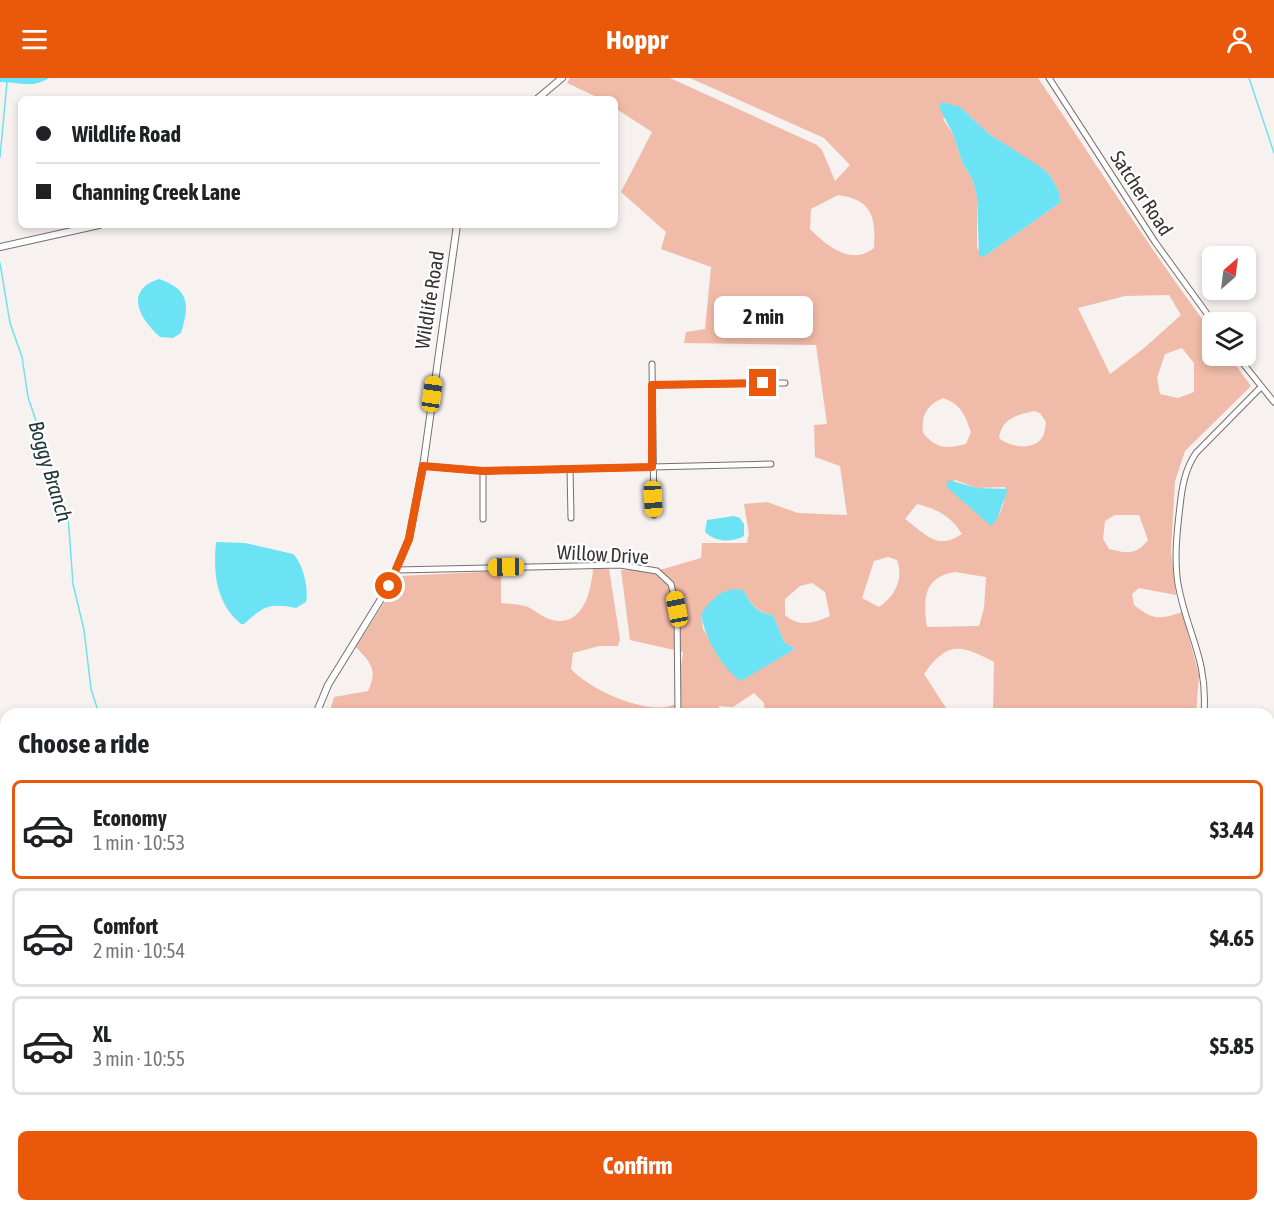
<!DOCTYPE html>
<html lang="en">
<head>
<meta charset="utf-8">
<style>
  :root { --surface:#fff; --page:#f6f6f6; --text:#202124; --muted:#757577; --line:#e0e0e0; --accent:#ea580c }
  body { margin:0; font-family:"Asap Condensed",sans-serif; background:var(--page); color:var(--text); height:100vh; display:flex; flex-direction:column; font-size:22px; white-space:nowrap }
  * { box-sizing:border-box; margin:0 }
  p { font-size:20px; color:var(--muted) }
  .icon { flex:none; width:33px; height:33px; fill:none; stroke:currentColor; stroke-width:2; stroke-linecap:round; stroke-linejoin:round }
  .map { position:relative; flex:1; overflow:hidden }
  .panel { position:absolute; left:0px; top:630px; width:1275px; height:504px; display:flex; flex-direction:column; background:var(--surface); border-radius:18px 18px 0 0; box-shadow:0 3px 9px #0003 }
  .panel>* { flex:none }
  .hud { position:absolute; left:18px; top:18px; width:600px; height:132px; border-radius:9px; box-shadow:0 3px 9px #0003; display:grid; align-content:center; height:132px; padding:0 18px; background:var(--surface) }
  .needle { width:39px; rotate:28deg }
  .tools { position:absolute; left:1202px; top:168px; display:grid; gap:12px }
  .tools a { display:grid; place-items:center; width:54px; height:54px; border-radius:9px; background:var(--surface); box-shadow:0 3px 9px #0003; font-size:30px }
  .end { position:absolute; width:27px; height:27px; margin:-14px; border:8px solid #ea580c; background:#fff; box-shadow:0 0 0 3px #fff }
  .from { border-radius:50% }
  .bubble { position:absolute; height:42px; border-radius:9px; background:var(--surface); box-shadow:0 3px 9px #0003; font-size:20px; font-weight:700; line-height:42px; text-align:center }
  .car { position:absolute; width:18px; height:36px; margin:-18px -9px; border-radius:8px; box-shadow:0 0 4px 2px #0007; background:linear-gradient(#f5c518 24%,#345 0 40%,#f5c518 0 76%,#345 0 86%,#f5c518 0) }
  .hud b { display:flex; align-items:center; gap:21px; height:57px; font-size:22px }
  .hud b+b { border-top:2px solid var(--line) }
  .hud i { width:15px; height:15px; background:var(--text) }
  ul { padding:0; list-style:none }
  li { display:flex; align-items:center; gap:18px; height:99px; margin:0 12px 9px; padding:0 6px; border:3px solid var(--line); border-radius:9px }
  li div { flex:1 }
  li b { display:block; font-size:22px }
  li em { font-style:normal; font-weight:700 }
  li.selected { border-color:var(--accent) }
  li>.icon { width:54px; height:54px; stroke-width:1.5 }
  h2 { padding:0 18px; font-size:27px; line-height:72px }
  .button { display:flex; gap:12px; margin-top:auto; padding:12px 18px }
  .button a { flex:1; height:69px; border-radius:9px; background:var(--accent); color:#fff; font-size:24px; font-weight:700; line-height:69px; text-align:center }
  header { display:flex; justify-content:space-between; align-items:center; height:78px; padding:0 18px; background:var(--accent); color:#fff; font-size:27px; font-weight:700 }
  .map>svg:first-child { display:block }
  .green { fill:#f0bba8; fill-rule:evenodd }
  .water { fill:#6ce3f5 }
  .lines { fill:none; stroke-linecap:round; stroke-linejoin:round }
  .stream { stroke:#6ce3f5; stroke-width:1.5 }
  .minor-casing { stroke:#75706e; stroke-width:7 }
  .tertiary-casing { stroke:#75706e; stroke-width:8 }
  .minor { stroke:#fff; stroke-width:5 }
  .tertiary { stroke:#fff; stroke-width:6 }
  .route { stroke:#ea580c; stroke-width:8 }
  .labels { text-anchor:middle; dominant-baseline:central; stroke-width:4.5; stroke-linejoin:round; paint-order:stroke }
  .street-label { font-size:20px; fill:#363333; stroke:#fff }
  .water-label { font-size:21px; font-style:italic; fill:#1e3437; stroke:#fff }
</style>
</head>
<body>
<header><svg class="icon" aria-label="menu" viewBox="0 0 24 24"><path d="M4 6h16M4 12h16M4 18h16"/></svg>Hoppr<svg class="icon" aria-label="person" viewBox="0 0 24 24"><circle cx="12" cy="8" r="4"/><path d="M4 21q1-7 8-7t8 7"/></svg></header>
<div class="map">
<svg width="1274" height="1134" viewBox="0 0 1274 1134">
  <rect width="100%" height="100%" fill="#f7f1ef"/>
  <path class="green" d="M 570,0 L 670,0 L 817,67 L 822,72 L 835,103 L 850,87 L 824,60 L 690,0 L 1038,0 C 1096,85 1150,172 1212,254 L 1212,278 L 1229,278 L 1251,308 L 1185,373 L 1175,403 L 1171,473 L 1176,517 L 1139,510 L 1132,516 L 1134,527 C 1153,542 1159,542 1182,534 L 1199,597 L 1196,636 L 1127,633 L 1122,636 L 993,636 L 994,584 C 960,566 947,563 924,596 L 950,636 L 765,636 L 764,625 L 754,615 L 733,629 L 719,628 L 720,636 L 329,636 L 334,619 L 368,613 C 378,592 371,585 356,569 L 401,498 L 501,493 L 501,525 C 509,526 517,526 525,528 C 533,530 540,538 549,541 C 581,552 591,516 593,491 L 609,491 L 620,561 L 618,568 L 599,568 L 573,575 L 571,591 C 590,612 649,639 676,626 L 683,574 L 630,562 L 621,492 L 663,491 L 701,480 L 702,465 L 747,465 L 749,456 L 744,426 L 767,424 L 798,435 L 847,437 L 840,388 L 815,379 L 814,347 L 827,346 L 816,267 L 684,265 L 686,254 L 705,251 L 711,189 L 661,171 L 666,154 L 621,114 L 652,54 L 615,30 L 615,21 L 601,21 L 567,5 ZM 960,29 L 989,56 L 1049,96 L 1058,112 L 1061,124 L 985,178 L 977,170 L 977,119 L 973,103 L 962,84 L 953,56 L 943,41 ZM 838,117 C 872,122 876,138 874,170 C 851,188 827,168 810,151 L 811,131 ZM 1169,217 L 1181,237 L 1143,271 L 1110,296 L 1078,230 L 1125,218 ZM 1182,270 L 1194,285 L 1194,314 L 1178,320 L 1160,316 L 1157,300 L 1165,276 ZM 943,320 C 961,326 965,337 971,354 L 966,366 C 945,371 937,371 923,355 C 921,337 927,327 943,320 ZM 1034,333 L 1040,335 L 1046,344 C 1045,348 1045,355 1043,358 C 1035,374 1009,369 999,360 C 1002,340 1017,337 1034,333 ZM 955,402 L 977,410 L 1005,409 C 1006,423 1001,437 991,447 L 946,408 ZM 917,426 C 937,431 951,438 962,456 C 936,473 926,456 905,441 ZM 1115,437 L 1139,437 L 1148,462 C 1136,478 1126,475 1109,471 L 1103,461 L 1105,443 ZM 888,479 L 897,482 C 904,501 895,518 879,529 L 862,520 L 874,483 ZM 955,494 L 986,499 L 984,530 L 979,548 L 927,549 C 923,522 923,499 955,494 ZM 812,505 L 825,514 L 830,538 C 813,545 800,550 785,537 L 785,521 L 800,508 ZM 743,512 C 751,526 757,535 773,537 L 784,564 L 795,571 L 769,586 L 722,581 L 703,551 L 701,536 Z
    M 1274,668 L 1274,1134 L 273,1134 L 274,1128 L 1269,1128 L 1269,669 Z"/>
  <path class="water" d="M 0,0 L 49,0 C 31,11 19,4 0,4 Z
    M 942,24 L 960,29 L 989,56 L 1039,88 L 1049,96 L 1058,112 L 1061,124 L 985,178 L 979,179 L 977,119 L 973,103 L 962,84 L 953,56 L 939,29 Z
    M 159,201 C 191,212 189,228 181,255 L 173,260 L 160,259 C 140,241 123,213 159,201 Z
    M 949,402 L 977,410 L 1008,411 L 997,441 L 991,448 L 950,412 L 946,408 Z
    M 734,438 L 740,440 L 744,446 L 744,458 C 732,465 715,464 705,454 L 707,442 Z
    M 216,464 L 245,465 L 293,476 C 303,485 309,511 306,524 L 296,530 C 269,525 264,528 244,546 L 241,546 C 216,525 213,495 216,464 Z
    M 734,511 L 743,512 C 751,526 757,536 773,537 L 784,564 L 795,571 L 741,603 C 722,591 704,558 701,536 C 710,523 718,514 734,511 Z
    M 1274,668 L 1274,722 L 1269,721 L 1269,669 Z
    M 6,1029 L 6,1128 L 143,1128 L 147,1134 L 0,1134 L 0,1035 Z"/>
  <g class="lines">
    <path class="stream" d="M 1249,0 L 1274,75
      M 0,79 L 7,4
      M 0,185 L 10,245 L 22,279 L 28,319 L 68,438 L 73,506 L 84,552 L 91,611 L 99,636"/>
    <defs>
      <path id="minor" d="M 1049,0 L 1155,164 L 1213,244
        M 1237,278 L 1274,324
        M 652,286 L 654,437
        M 653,307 L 785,305
        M 423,388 L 483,393 L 771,386
        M 570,391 L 571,440
        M 483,393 L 483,441
        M 397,492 L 620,487 L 657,493 L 671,506 L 677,531 L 678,636
        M 1204,636 C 1208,580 1187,556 1178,506 C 1174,481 1177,453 1180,428 C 1182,409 1185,391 1196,375 L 1261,309
        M 1269,651 L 1274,649
        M 0,705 L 6,723
        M 0,764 L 6,763
        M 0,851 L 6,848"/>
      <path id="tertiary" d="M 537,21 L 562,0
        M 0,169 L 99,147
        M 316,636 L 328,607 L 389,508 L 409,461 L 424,382 L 457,147
        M 259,1134 L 259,1128"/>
    </defs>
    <use href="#minor" class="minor-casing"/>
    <use href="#tertiary" class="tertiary-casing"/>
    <use href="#minor" class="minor"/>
    <use href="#tertiary" class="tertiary"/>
  </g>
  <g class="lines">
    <path class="route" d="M 389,508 L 409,461 L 423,388 L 483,393 L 652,389 L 652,307 L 763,305"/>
  </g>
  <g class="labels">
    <g class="street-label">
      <text transform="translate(1142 115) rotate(57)">Satcher Road</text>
      <text transform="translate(429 222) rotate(-81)">Wildlife Road</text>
      <text transform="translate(603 476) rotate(3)">Willow Drive</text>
    </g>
    <g class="water-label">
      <text transform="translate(51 393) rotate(73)">Boggy Branch</text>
    </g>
  </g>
</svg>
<div class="tools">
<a><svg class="needle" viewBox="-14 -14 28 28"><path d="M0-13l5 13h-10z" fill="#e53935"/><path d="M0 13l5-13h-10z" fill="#757577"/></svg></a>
<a><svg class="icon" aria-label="layers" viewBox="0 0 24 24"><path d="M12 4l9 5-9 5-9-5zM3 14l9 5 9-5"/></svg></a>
</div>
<i class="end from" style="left:389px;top:508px"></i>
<i class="end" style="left:763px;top:305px"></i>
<div class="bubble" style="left:714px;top:218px;width:99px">2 min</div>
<i class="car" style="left:432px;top:316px;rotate:8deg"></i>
<i class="car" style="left:653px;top:421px;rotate:177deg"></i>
<i class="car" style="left:506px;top:489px;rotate:269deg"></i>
<i class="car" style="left:677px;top:531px;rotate:349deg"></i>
<div class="hud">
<b><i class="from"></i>Wildlife Road</b>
<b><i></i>Channing Creek Lane</b>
</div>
<section class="panel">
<h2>Choose a ride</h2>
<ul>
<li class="selected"><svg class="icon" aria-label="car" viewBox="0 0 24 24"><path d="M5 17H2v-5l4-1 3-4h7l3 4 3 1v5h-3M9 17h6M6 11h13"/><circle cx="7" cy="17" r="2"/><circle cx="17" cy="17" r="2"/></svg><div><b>Economy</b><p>1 min · 10:53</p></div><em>$3.44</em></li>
<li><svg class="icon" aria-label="car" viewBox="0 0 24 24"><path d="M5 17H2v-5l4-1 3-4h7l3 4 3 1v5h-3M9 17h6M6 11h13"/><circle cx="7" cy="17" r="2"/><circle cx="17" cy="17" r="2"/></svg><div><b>Comfort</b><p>2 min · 10:54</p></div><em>$4.65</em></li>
<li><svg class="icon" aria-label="car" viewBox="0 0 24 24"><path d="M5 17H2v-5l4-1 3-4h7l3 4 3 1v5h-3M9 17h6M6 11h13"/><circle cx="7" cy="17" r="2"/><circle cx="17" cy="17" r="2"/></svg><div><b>XL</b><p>3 min · 10:55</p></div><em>$5.85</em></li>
</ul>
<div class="button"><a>Confirm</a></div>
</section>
</div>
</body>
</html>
